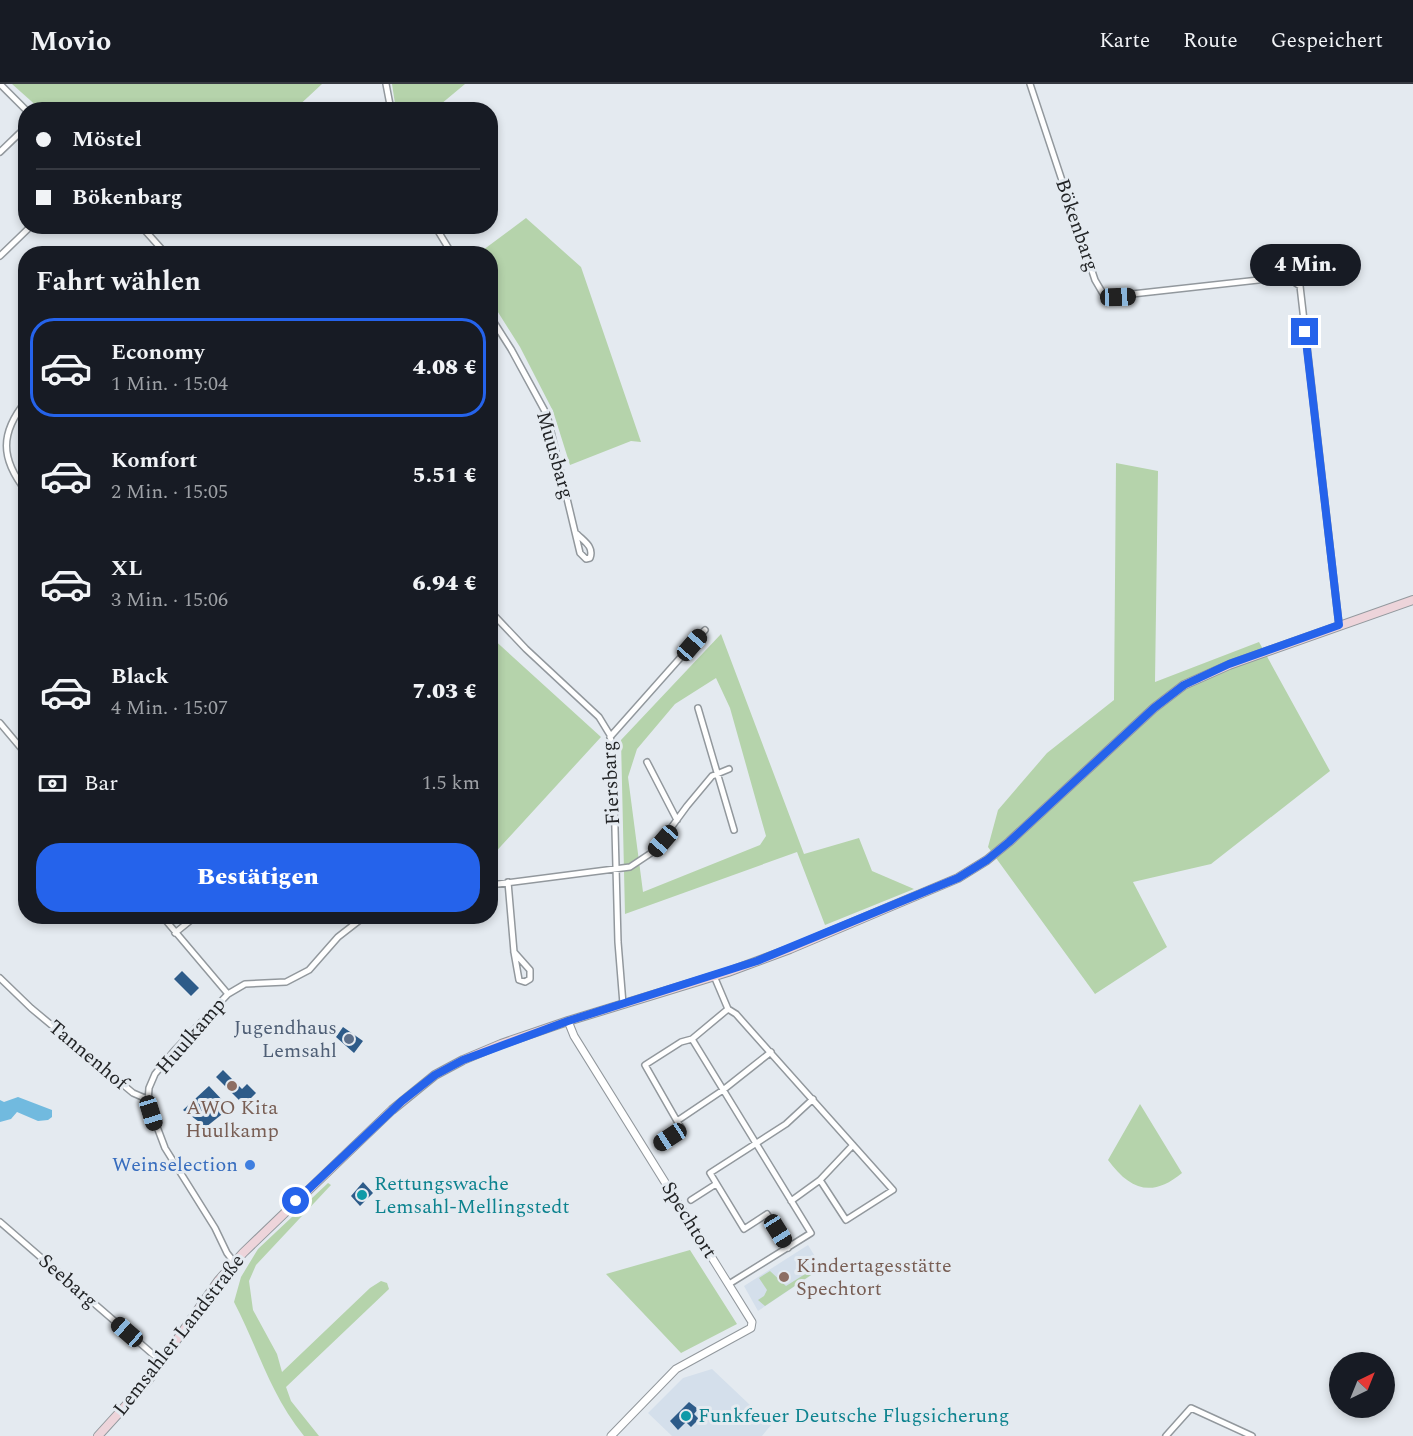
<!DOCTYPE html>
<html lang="de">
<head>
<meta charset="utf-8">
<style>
  :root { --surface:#171b24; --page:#242831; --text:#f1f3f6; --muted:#9ea1a6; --line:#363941; --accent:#2563eb }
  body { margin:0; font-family:Spectral,serif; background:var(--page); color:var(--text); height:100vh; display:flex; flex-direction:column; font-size:22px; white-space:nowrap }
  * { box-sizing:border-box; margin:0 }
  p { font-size:20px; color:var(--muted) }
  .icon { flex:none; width:33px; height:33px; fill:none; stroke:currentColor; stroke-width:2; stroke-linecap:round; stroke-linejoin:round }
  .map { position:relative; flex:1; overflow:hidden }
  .sheet { position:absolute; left:18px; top:162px; width:480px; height:678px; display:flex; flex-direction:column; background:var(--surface); border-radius:24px; box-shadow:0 3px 9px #0003 }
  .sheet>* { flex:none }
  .banner { position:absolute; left:18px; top:18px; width:480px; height:132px; border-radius:24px; box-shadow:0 3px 9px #0003; display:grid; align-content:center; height:132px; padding:0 18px; background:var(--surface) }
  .needle { width:39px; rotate:43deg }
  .tools { position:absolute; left:1329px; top:1268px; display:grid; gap:12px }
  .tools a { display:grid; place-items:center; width:66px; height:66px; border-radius:50%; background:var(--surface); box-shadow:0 3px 9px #0003; font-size:30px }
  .end { position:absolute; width:27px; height:27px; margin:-14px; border:8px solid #2563eb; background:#fff; box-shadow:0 0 0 3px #fff }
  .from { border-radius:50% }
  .bubble { position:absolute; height:42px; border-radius:21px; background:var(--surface); box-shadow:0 3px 9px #0003; font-size:20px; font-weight:800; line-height:42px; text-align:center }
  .car { position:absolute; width:18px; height:36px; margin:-18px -9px; border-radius:8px; box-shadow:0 0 4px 2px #0007; background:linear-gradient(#222 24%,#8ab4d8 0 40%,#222 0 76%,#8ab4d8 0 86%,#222 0) }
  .banner b { display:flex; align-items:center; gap:21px; height:57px; font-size:22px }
  .banner b+b { border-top:2px solid var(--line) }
  .banner i { width:15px; height:15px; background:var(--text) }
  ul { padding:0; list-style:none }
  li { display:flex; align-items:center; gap:18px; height:99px; margin:0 12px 9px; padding:0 6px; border:3px solid transparent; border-radius:24px }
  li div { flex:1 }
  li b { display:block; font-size:22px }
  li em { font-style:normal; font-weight:800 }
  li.active { border-color:var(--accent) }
  li>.icon { width:54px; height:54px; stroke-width:1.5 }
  h2 { padding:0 18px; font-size:27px; line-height:72px }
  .pay { display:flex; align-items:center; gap:15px; height:66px; padding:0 18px; font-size:22px }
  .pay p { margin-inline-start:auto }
  .action { display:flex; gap:12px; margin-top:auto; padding:12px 18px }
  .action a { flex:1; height:69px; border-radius:24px; background:var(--accent); color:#fff; font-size:24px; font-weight:800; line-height:69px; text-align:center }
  header { display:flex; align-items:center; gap:36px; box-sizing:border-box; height:84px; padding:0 30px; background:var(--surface); border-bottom:2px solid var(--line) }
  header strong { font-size:28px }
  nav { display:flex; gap:33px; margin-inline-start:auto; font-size:21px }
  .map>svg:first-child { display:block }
  .built { fill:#d4dfeb }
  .green { fill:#b5d3ab; fill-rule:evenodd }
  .water { fill:#71badf }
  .building { fill:#2d5b89 }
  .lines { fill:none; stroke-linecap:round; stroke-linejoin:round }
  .minor-casing { stroke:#92989d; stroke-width:8 }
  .tertiary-casing { stroke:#92989d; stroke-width:9 }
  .secondary-casing { stroke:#92989d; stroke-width:10 }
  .minor { stroke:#fff; stroke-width:5 }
  .tertiary { stroke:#fff; stroke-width:7 }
  .secondary { stroke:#edd4da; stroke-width:8 }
  .route { stroke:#2563eb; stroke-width:8 }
  .service-dot { fill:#5c6f8a; stroke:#e4eaf0; stroke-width:2 }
  .education-dot { fill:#8d6e63; stroke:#e4eaf0; stroke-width:2 }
  .shop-dot { fill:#3f7fe0; stroke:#e4eaf0; stroke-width:2 }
  .culture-dot { fill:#0f9aa8; stroke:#e4eaf0; stroke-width:2 }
  .labels { text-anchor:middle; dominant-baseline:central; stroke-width:6; stroke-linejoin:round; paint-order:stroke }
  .street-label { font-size:20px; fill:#222426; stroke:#e4eaf0 }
  .service-label { font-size:20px; fill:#4e5e75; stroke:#e4eaf0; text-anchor:end }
  .education-label { font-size:20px; fill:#785e54; stroke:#e4eaf0 }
  .shop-label { font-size:20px; fill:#366cbe; stroke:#e4eaf0; text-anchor:end }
  .culture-label { font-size:20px; fill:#0d838f; stroke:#e4eaf0; text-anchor:start }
</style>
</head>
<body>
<header>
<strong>Movio</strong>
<nav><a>Karte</a><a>Route</a><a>Gespeichert</a></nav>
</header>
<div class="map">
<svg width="1413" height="1352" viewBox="0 0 1413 1352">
  <rect width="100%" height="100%" fill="#e4eaf0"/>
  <path class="built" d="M 808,1161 L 822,1184 L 758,1227 L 744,1202 Z
    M 712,1285 L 771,1341 L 762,1352 L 672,1352 L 648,1329 L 683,1294 Z"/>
  <path class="green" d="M 12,0 L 322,0 L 294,26 L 40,25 Z
    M 392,0 L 465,0 L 435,25 L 396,26 Z
    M 526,134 L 581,183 L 641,358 L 631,357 L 570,381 L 553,327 L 520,263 L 491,217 L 490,170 L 479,169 Z
    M 1116,379 L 1158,387 L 1155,598 L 1259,558 L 1330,687 L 1211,780 L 1133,798 L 1167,863 L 1095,910 L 988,763 L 998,726 L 1047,669 L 1114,616 Z
    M 721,550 L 804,770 L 859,754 L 872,787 L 914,805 L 825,841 L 797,768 L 625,830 L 621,656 ZM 716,594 L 730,624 L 766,752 L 760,761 L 643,808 L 628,693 L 637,665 L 675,620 Z
    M 490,552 L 601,653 L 491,773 L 490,772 Z
    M 1140,1020 L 1182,1089 C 1152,1114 1130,1106 1108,1076 Z
    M 328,1099 L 331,1101 L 256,1181 L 249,1197 L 253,1226 L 277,1270 L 282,1288 L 370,1204 L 381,1197 L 387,1199 L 389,1205 L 286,1303 L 291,1317 L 319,1352 L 304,1352 C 269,1308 259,1266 234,1218 L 241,1193 L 258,1165 Z
    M 690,1166 L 737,1240 L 681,1269 L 606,1190 Z
    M 818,1182 L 820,1185 L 765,1222 L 758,1216 L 764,1212 L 767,1206 L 759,1194 L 770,1187 L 786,1202 Z"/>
  <path class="water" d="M 18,1013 L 52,1026 L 52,1033 L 48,1036 L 38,1037 L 17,1028 L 11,1035 L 0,1038 L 0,1016 L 4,1018 Z"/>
  <path class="building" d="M 182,887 L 199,904 L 191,912 L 174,895 Z
    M 343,943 L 363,957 L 354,969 L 336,953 Z
    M 223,986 L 242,1005 L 247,1000 L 256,1009 L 244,1021 L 216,993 Z
    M 209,1002 L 226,1020 L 223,1023 L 226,1027 L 206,1043 L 183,1026 Z
    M 363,1098 L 373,1109 L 360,1122 L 351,1112 Z
    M 689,1318 L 698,1325 L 694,1330 L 699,1335 L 691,1343 L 686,1338 L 678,1346 L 670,1337 Z"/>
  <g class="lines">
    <defs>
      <path id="minor" d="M 0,0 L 26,26
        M 386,0 L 391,26
        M 1030,0 L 1095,196 L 1105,213 L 1286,193 L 1300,202 L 1339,541
        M 0,68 L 26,43
        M 141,142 L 166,170
        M 435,142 L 452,170
        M 0,172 L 31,142
        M 490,232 L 511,265 L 547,331 L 580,469 L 586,475 L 590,474 C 594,463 585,458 577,450
        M 26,317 C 0,349 0,374 26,407
        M 490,527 L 526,565 L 599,633 L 610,651 L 613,670 L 618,858 L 623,920
        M 698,624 L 734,746
        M 0,639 L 26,670
        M 610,653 L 705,546
        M 647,678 L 677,736
        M 508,798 L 514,868 L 519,896 L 525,898 L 530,895 L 530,886 L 514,868
        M 490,801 L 630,783 L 654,767 L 687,722 L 712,692 L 729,685
        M 162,832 L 228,910
        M 175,849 L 196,832
        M 714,892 L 728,925 L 692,955 L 811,1149 L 729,1200
        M 0,894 L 31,924 L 133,1009 L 147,1015
        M 728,925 L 736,930 L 893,1106 L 846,1136 L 820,1096 L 853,1061
        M 692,955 L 681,958 L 645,981 L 677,1037 L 723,1006 L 771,968
        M 658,1061 L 682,1045 L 677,1037
        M 691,1116 L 716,1100
        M 791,1117 L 820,1096
        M 0,1138 L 163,1279
        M 788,1164 L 767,1130 L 744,1145 L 710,1089 L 786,1040 L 813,1015
        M 234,1178 L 227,1169 L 215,1144 L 165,1064 L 148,1019 L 149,1004 L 155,990 L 174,967 L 228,910 L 245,900 L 286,898 L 309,886 L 338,853 L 365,832
        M 1166,1352 L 1191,1324 L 1252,1352"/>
      <path id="tertiary" d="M 568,937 L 574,952 L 752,1238 L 751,1244 L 676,1285 L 611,1352"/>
      <path id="secondary" d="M 98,1352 L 148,1297 L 218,1197 L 243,1169 L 392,1026 L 435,991 L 463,976 L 501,960 L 568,937 L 728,888 L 790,865 L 958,794 L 987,776 L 1009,758 L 1154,624 L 1184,601 L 1229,581 L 1413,516"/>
    </defs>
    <use href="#minor" class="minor-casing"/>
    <use href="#tertiary" class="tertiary-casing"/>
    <use href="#secondary" class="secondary-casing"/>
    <use href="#minor" class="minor"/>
    <use href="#tertiary" class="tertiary"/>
    <use href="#secondary" class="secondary"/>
  </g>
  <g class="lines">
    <path class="route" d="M 296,1117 L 402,1017 L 435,991 L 463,976 L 568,937 L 757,877 L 958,794 L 987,776 L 1009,758 L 1154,624 L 1184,601 L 1229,580 L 1339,541 L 1305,248"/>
  </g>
  <circle class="service-dot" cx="349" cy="955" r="6"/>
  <g class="education-dot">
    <circle cx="232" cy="1002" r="6"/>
    <circle cx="784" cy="1193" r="6"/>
  </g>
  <circle class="shop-dot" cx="250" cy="1081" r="6"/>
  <g class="culture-dot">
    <circle cx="362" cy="1111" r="6"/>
    <circle cx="686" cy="1332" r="6"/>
  </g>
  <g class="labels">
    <g class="street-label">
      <text transform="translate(1077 141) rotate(71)">Bökenbarg</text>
      <text transform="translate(555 371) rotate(74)">Muusbarg</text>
      <text transform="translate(611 699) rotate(-93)">Fiersbarg</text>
      <text transform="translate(191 952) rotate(-49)">Huulkamp</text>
      <text transform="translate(88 971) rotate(40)">Tannenhof</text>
      <text transform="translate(689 1136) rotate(58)">Spechtort</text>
      <text transform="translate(68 1197) rotate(41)">Seebarg</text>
      <text transform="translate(179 1251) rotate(-52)">Lemsahler Landstraße</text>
    </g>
    <g class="service-label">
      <text x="337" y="944">Jugendhaus<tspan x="337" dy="23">Lemsahl</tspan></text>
    </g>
    <g class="education-label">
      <text x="232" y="1024">AWO Kita<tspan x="232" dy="23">Huulkamp</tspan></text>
      <text x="796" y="1182" text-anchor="start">Kindertagesstätte<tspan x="796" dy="23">Spechtort</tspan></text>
    </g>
    <g class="shop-label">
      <text x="238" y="1081">Weinselection</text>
    </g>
    <g class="culture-label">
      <text x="374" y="1100">Rettungswache<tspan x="374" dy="23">Lemsahl-Mellingstedt</tspan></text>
      <text x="698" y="1332">Funkfeuer Deutsche Flugsicherung</text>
    </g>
  </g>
</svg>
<div class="tools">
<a><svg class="needle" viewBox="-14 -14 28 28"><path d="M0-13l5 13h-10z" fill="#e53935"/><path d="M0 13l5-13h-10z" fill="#9ea1a6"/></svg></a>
</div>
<i class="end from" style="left:296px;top:1117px"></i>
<i class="end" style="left:1305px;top:248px"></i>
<div class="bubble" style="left:1250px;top:160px;width:111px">4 Min.</div>
<i class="car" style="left:1118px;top:213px;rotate:88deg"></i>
<i class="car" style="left:692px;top:561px;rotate:41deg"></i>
<i class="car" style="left:663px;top:757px;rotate:221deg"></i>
<i class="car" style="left:151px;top:1029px;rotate:163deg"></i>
<i class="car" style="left:670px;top:1053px;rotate:237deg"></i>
<i class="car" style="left:778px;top:1147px;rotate:148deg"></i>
<i class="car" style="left:127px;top:1248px;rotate:311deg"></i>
<div class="banner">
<b><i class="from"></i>Möstel</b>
<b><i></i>Bökenbarg</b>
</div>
<section class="sheet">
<h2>Fahrt wählen</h2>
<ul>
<li class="active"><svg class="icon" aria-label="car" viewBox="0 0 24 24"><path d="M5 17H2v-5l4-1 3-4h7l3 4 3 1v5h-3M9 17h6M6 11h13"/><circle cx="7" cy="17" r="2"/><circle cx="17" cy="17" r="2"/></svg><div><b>Economy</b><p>1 Min. · 15:04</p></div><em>4.08 €</em></li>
<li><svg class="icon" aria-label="car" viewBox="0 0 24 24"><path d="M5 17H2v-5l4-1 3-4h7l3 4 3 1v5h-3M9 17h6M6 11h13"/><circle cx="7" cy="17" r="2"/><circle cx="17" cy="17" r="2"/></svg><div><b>Komfort</b><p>2 Min. · 15:05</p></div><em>5.51 €</em></li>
<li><svg class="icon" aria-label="car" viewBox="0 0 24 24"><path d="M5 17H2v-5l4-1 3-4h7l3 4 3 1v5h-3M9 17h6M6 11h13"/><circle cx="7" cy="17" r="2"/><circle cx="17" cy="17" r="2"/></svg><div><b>XL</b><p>3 Min. · 15:06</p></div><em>6.94 €</em></li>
<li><svg class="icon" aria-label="car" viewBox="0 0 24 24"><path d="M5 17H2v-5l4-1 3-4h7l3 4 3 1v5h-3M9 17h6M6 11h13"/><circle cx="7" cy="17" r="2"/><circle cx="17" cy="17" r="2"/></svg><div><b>Black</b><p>4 Min. · 15:07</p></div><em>7.03 €</em></li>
</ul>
<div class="pay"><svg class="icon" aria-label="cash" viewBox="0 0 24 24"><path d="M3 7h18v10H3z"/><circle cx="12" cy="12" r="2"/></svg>Bar<p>1.5 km</p></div>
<div class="action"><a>Bestätigen</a></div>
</section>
</div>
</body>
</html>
